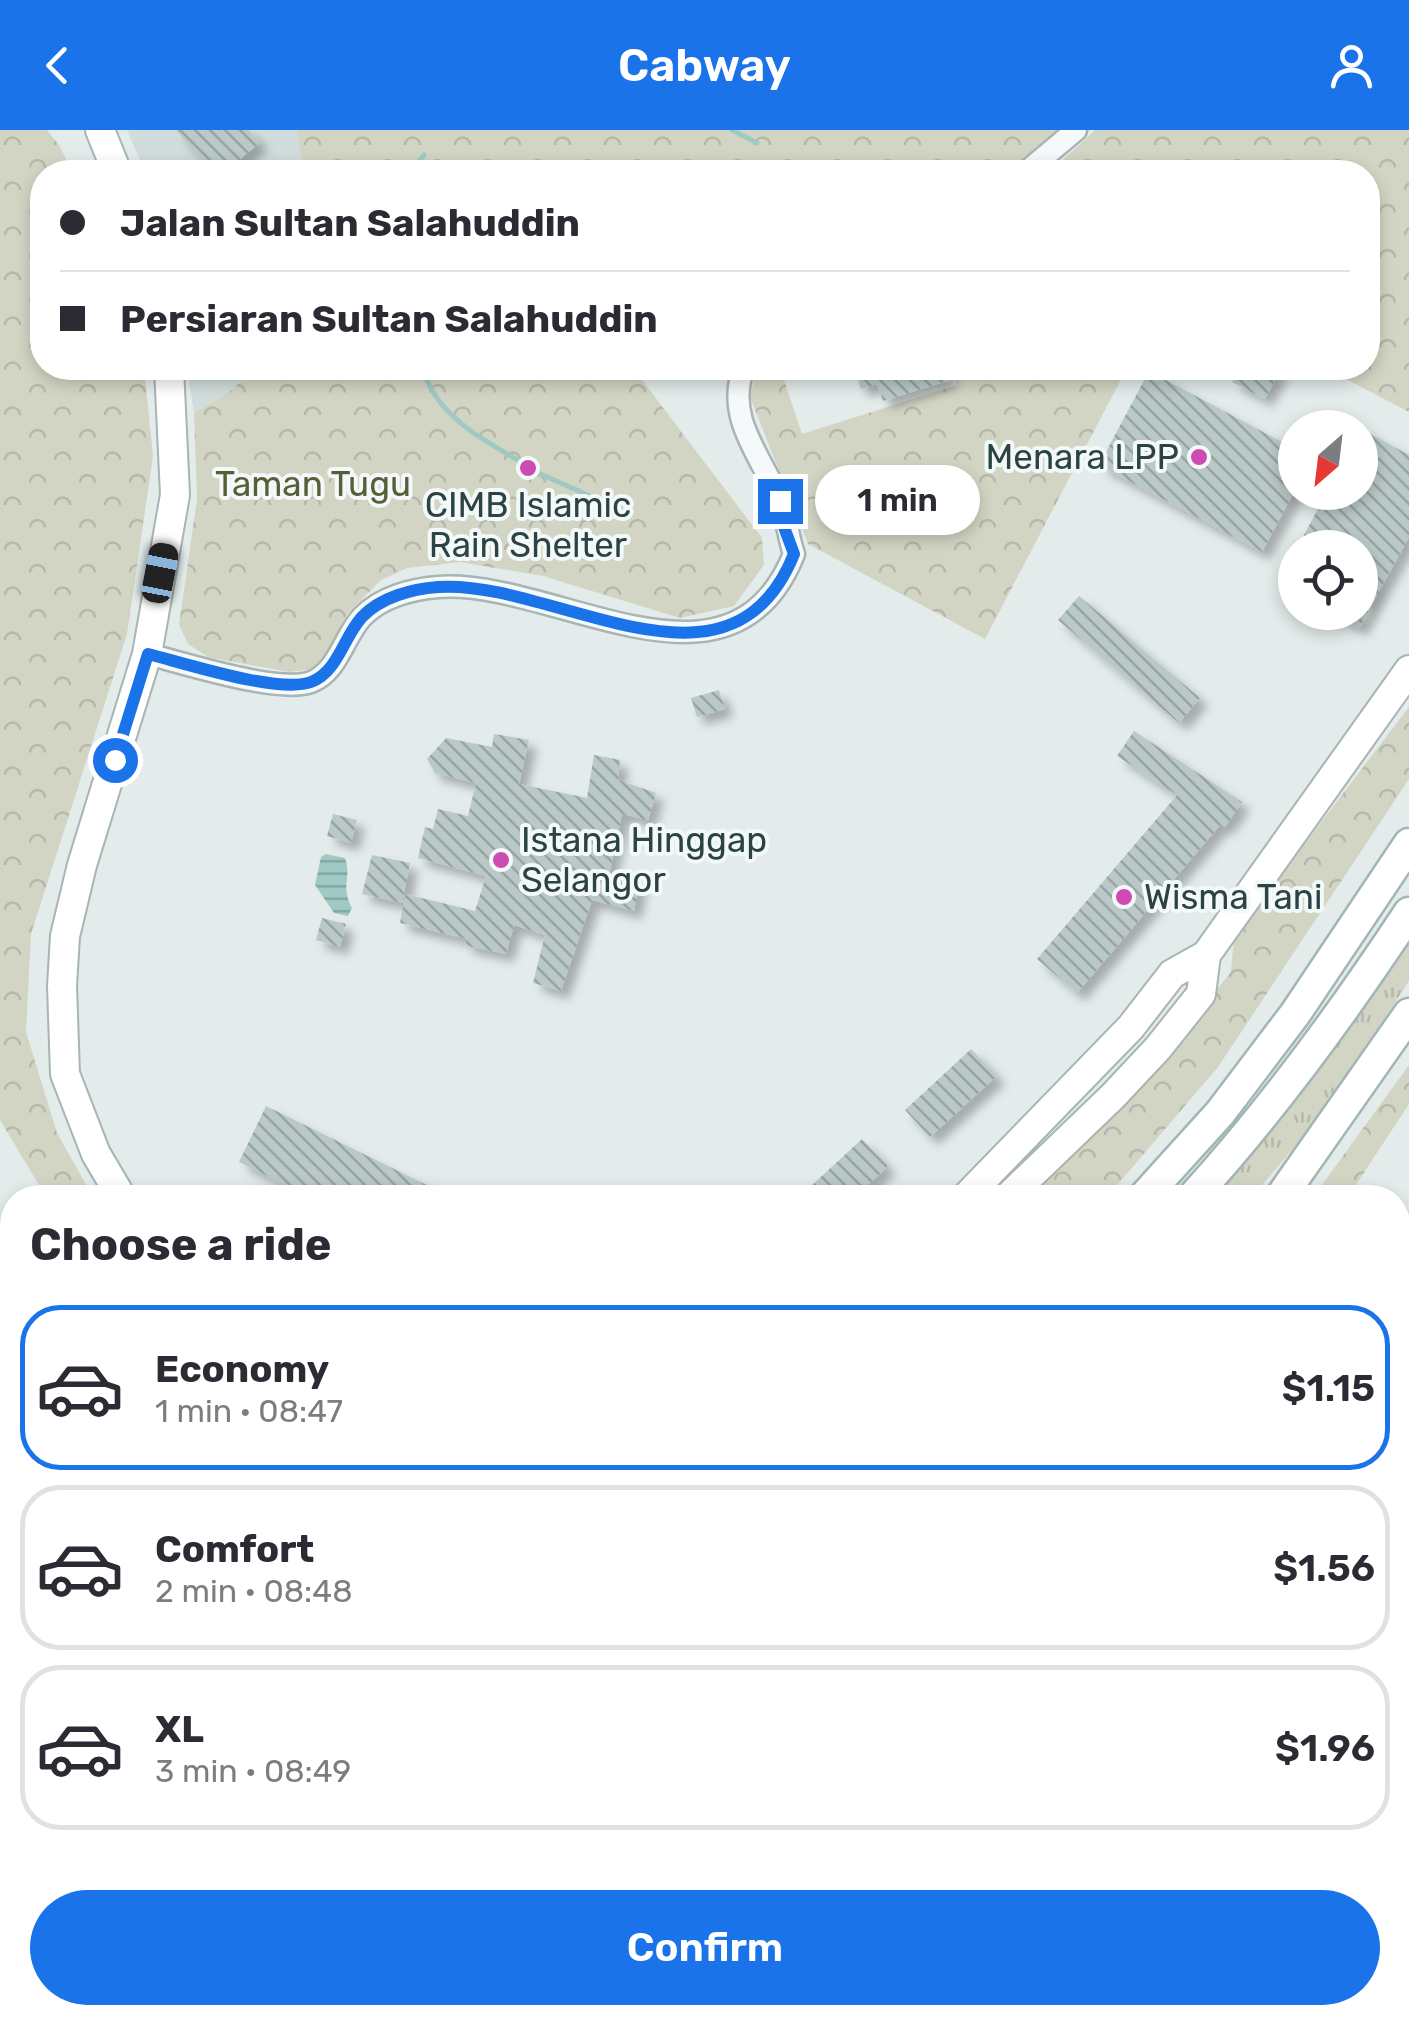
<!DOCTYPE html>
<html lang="en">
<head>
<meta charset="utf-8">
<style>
  :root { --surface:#fff; --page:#f7f7f7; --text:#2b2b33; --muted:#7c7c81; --line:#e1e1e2; --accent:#1a73e8 }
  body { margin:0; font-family:Rubik,sans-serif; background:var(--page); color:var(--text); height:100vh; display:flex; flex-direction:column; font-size:38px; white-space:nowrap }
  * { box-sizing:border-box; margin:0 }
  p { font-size:32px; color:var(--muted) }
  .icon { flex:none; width:55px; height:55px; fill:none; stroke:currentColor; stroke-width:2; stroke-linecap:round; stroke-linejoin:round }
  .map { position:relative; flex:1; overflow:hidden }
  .drawer { position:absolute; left:0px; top:1055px; width:1410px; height:840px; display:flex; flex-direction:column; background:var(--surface); border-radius:40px 40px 0 0; box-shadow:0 5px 15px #0003 }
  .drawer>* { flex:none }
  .hud { position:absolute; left:30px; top:30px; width:1350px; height:220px; border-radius:40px; box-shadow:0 5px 15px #0003; display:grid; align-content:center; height:220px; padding:0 30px; background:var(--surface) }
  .needle { width:65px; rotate:208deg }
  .tools { position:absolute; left:1278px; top:280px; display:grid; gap:20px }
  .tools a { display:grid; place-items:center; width:100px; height:100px; border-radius:50%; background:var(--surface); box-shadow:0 5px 15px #0003; font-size:50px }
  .end { position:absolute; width:45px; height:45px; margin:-22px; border:12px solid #1a73e8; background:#fff; box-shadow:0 0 0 5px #fff }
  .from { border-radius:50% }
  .bubble { position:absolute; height:70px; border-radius:35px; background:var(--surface); box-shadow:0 5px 15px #0003; font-size:32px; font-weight:600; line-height:70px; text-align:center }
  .car { position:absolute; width:30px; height:60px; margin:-30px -15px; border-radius:12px; box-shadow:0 0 8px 2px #0007; background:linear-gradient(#222 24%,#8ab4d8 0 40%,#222 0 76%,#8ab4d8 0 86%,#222 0) }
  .hud b { display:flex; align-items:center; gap:35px; height:95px; font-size:38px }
  .hud b+b { border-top:2px solid var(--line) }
  .hud i { width:25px; height:25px; background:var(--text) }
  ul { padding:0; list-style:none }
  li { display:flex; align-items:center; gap:30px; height:165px; margin:0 20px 15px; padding:0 10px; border:5px solid var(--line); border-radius:40px }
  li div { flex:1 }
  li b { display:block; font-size:38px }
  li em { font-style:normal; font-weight:600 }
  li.current { border-color:var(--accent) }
  li>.icon { width:90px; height:90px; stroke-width:1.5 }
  h2 { padding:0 30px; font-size:45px; line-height:120px }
  .primary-button { display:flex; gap:20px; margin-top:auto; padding:20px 30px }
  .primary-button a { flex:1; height:115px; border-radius:60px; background:var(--accent); color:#fff; font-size:40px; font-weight:600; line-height:115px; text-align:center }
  header { display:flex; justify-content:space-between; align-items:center; height:130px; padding:0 30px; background:var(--accent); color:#fff; font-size:45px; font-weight:600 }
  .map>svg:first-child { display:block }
  .built { fill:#d1dddc }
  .grass { fill:url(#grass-tufts) }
  .forest { fill:url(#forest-crowns) }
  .water { fill:url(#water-rules) }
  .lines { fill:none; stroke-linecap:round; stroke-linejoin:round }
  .stream { stroke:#9fcac4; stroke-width:5 }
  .building { fill:url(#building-back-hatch); filter:url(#shadow) }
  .street-casing { stroke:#a8b5b5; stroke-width:25 }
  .secondary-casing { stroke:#a8b5b5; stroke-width:32 }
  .primary-casing { stroke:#a2b6b5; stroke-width:35 }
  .street { stroke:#f6f9f9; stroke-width:20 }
  .secondary { stroke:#fff; stroke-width:28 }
  .primary { stroke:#fff; stroke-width:30 }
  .route { stroke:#1a73e8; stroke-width:12 }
  .poi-dot { fill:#cd4bb3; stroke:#f3f8f8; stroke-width:4 }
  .labels { text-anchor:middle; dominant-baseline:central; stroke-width:8; stroke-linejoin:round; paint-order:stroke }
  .poi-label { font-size:35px; fill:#2b4343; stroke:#f3f8f8; text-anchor:start }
  .park-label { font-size:35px; fill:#585e38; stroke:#f3f8f8 }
</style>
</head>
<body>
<header><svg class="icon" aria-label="back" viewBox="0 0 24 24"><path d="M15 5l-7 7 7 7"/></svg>Cabway<svg class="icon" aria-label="person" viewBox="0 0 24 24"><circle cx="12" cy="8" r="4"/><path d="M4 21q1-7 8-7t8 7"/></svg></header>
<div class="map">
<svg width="1409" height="1895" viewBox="0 0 1409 1895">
  <defs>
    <pattern id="grass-tufts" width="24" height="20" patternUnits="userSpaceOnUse" patternTransform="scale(2.5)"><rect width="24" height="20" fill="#d3d5c4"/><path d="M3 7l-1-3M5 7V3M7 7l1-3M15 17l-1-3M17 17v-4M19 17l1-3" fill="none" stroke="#b5b8aa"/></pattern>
    <pattern id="forest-crowns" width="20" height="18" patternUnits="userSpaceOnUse" patternTransform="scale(2.5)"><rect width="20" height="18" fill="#d3d5c4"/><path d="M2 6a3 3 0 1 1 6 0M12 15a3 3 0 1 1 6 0" fill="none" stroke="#b5b8aa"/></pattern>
    <pattern id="water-rules" width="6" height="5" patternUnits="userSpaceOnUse" patternTransform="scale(2.5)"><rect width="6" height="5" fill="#9fcac4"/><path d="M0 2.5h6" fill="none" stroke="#82a6a1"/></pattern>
    <pattern id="building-back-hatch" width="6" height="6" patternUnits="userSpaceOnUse" patternTransform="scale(2.5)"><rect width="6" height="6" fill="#bac8c8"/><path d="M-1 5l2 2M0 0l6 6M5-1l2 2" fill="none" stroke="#97a4a4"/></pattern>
    <filter id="shadow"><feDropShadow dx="8" dy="8" stdDeviation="5" flood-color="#0004"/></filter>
  </defs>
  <rect width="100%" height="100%" fill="#e3ebeb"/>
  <path class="built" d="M 127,0 L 296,0 L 304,42 L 145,42 Z
    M 187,238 L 256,238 L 229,262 L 194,283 Z"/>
  <path class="grass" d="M 1409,800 L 1409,851 L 1326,980 L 1252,1067 L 1212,1068 Z"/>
  <path class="forest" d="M 0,0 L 47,0 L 59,15 L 72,42 L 42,42 L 42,238 L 144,238 L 153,326 L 127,504 L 31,804 L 26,902 L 57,1003 L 93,1067 L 46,1067 L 0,990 Z
    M 296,0 L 1058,0 L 1010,42 L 304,42 Z
    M 1095,0 L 1409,0 L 1409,282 L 1325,238 L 1368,238 L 1368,42 L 1050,42 Z
    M 256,238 L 633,238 L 762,408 L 764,435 L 734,476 L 680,488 L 543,446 L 460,432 L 407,438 L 381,450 L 347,484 L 325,528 L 311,539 L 289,542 L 208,527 L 188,514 L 179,495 L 197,369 L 194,283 L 229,262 Z
    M 757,238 L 780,238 L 802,304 L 957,255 L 952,238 L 1127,238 L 985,509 L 808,414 L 750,267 Z
    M 1409,577 L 1409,649 L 1218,937 L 1107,1067 L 1021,1068 L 1164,925 L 1231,842 L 1234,806 Z
    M 1409,935 L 1409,974 L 1348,1067 L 1313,1067 Z
    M 12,1240 L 12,1332 L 0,1328 L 0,1242 Z
    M 1398,1267 L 1409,1272 L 1409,1526 L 1398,1507 Z
    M 0,1436 L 12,1437 L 12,1553 L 0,1564 Z
    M 658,1882 L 1114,1882 L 1151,1895 L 648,1895 Z
    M 310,1883 L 610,1883 L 595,1895 L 333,1895 Z"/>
  <path class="water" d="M 326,724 L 345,728 C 352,748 340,755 352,778 L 348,786 L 334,783 L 315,755 L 321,727 Z
    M 1398,1660 L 1409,1680 L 1409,1886 L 1398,1864 Z"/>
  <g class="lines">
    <path class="stream" d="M 732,0 L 757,13
      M 415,42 L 415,36 L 424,25
      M 423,238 C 434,284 483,310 521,332 L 524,343 L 529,345 L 536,342 L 617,378"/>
  </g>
  <path class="building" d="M 176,0 L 249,0 L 260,13 L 224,42 L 211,42 Z
    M 854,238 L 946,238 L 950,250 L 883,271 L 877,254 L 861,259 Z
    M 1240,238 L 1281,238 L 1265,269 L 1232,252 Z
    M 1149,241 L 1295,319 L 1295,360 L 1262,422 L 1099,335 Z
    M 1360,298 L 1409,325 L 1409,407 L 1359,498 L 1330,482 L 1360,482 L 1360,418 L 1297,418 L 1327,362 L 1360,362 Z
    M 1079,466 L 1200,568 L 1179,593 L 1058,490 Z
    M 719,560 L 725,579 L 697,587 L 691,568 Z
    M 1134,601 L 1242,672 L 1225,697 L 1221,694 L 1077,863 L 1037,829 L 1177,665 L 1117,626 Z
    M 494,604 L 529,610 L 519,654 L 587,668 L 594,625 L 620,630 L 618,650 L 656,663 L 648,690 L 622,684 L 609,746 L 639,752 L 634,781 L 592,770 L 561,861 L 533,853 L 545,805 L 514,795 L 506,824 L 464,815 L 467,809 L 400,793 L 405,764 L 475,781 L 486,746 L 418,728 L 425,697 L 433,699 L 438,679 L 468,686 L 476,653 L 435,643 L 427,629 L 446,608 L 492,617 Z
    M 333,684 L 357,690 L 351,713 L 327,706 Z
    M 372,725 L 410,733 L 402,773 L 362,764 Z
    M 322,788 L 346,794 L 340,817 L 316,810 Z
    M 971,919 L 997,946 L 930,1007 L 905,980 Z
    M 266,976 L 453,1068 L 312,1068 L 239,1032 Z
    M 862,1009 L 888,1036 L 854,1068 L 798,1068 Z"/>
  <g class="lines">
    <defs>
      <path id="street" d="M 1026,42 L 1076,0
        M 147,524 C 184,533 279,564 311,552 C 338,542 344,506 362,487 C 381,467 412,459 438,457 C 554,448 730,583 794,424 C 788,407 787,388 780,371 C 762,327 724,287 744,238
        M 1398,1523 L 1409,1543
        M 1319,1882 L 1331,1895
        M 95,1895 C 149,1886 211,1874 264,1895
        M 623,1895 L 635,1882
        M 1294,1895 L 1306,1882"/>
      <path id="secondary" d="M 100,0 L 117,42
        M 122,1068 L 96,1024 L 65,944 L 62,856 L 65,806 L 82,735 L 147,524 L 175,365 L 169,238
        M 965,1068 L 1131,897 L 1172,844 L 1206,825 L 1409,540
        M 1007,1068 L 1113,966 L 1158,918 L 1201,864 L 1206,825"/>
      <path id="primary" d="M 1143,1068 L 1220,983 L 1295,884 L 1409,714
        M 1192,1068 C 1273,979 1343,883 1409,783
        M 1280,1068 L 1409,884
        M 0,1364 L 12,1365
        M 0,1401 L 12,1403"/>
    </defs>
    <use href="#street" class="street-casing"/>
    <use href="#secondary" class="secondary-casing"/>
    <use href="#primary" class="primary-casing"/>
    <use href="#street" class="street"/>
    <use href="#secondary" class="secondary"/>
    <use href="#primary" class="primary"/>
  </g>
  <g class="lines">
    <path class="route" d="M 115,630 L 148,524 C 184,533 279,564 311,552 C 338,542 344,506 362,487 C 381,467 412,459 438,457 C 554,449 730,584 794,424 L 784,397 L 780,371"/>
  </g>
  <g class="poi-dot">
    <circle cx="1199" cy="327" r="10"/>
    <circle cx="528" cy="338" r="10"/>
    <circle cx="501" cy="730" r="10"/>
    <circle cx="1124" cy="767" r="10"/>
  </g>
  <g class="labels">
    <g class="poi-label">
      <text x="1179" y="327" text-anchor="end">Menara LPP</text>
      <text x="528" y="375" text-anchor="middle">CIMB Islamic<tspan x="528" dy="40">Rain Shelter</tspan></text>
      <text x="521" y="710">Istana Hinggap<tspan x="521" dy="40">Selangor</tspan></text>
      <text x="1144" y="767">Wisma Tani</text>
    </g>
    <g class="park-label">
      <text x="313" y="354">Taman Tugu</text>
    </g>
  </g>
</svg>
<div class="tools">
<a><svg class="needle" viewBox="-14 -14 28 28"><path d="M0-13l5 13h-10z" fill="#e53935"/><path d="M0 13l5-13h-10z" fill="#7c7c81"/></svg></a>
<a><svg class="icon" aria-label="locate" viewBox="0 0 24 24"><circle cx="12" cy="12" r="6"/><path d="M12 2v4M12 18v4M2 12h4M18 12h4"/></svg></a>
</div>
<i class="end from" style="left:115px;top:630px"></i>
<i class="end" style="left:780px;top:371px"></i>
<div class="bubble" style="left:815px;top:335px;width:165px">1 min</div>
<i class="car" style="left:160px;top:443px;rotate:11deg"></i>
<div class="hud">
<b><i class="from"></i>Jalan Sultan Salahuddin</b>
<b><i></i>Persiaran Sultan Salahuddin</b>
</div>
<section class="drawer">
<h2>Choose a ride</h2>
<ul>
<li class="current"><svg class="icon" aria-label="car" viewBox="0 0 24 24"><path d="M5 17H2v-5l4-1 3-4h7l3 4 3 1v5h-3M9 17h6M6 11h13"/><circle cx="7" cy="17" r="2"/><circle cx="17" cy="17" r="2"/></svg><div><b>Economy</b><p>1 min · 08:47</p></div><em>$1.15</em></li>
<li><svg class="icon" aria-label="car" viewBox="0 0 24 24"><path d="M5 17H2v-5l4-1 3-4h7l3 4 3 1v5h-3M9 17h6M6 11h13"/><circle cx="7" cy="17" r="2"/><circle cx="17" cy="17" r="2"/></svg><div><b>Comfort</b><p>2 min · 08:48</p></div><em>$1.56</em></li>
<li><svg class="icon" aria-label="car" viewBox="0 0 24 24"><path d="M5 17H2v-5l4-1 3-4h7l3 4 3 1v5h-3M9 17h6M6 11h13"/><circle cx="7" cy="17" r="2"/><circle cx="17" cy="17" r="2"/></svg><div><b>XL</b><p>3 min · 08:49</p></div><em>$1.96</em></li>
</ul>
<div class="primary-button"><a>Confirm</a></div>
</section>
</div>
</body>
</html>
